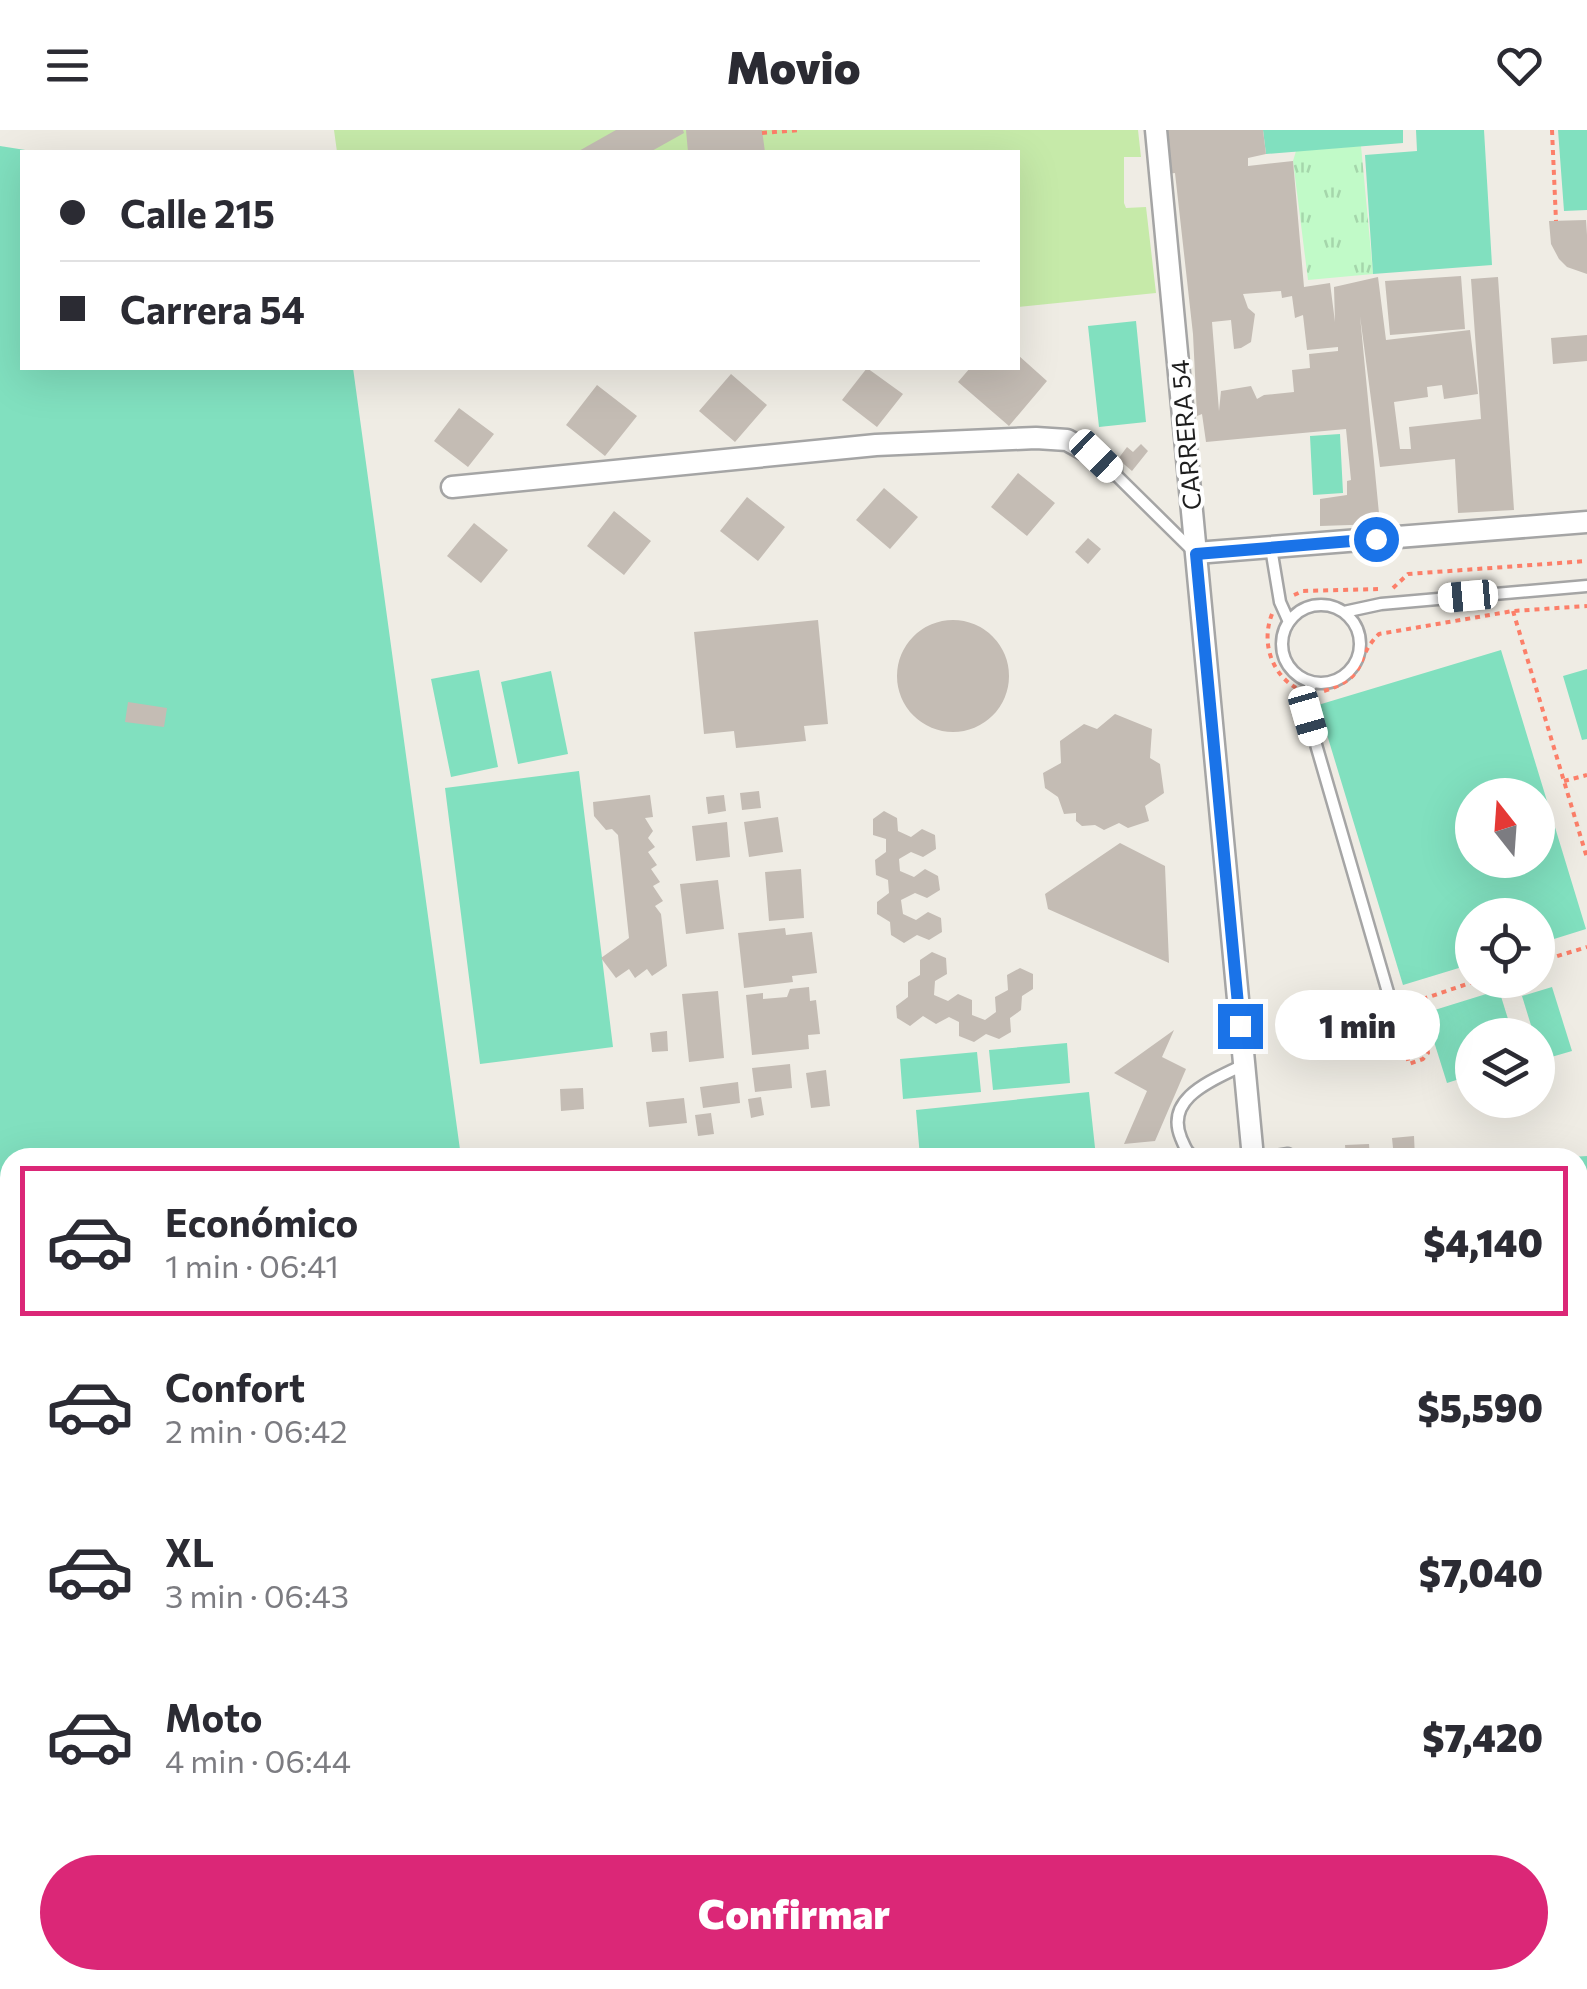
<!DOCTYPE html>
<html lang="es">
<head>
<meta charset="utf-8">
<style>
  :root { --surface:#fff; --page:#f7f7f7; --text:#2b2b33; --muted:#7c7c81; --line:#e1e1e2; --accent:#db2777 }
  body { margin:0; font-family:Commissioner,sans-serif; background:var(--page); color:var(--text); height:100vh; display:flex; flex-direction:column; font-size:38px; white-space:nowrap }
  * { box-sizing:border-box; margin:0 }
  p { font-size:32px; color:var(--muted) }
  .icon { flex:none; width:55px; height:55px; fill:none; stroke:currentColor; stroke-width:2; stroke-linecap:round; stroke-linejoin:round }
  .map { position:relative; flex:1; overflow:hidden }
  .details { position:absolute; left:0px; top:1018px; width:1588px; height:842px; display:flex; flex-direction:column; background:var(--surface); border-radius:30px 30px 0 0; box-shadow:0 10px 40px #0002 }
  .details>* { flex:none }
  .hud { position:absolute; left:20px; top:20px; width:1000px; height:220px; border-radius:0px; box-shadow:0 10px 40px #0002; display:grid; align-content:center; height:220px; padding:0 40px; background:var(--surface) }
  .needle { width:65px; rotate:343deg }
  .tools { position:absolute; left:1455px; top:648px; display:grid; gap:20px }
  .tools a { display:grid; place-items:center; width:100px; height:100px; border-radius:50%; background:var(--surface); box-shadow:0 10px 40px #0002; font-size:50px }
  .end { position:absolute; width:45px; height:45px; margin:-22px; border:12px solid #1a73e8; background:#fff; box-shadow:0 0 0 5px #fff }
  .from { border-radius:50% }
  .bubble { position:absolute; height:70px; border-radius:35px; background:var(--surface); box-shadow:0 10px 40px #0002; font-size:32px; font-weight:800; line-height:70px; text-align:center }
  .car { position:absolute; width:30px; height:60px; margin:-30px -15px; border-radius:12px; box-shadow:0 0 8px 2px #0007; background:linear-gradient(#fff 24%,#345 0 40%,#fff 0 76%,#345 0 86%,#fff 0) }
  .hud b { display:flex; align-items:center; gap:35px; height:95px; font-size:38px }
  .hud b+b { border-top:2px solid var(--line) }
  .hud i { width:25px; height:25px; background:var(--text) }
  ul { padding:18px 0 0; list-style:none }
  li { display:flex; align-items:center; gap:30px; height:150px; margin:0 20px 15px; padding:0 20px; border:5px solid transparent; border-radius:0px }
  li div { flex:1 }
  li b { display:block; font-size:38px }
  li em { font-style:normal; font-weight:800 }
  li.active { border-color:var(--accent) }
  li>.icon { width:90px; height:90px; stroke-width:1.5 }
  .action { display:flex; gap:20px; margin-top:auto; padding:20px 40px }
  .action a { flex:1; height:115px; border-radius:60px; background:var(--accent); color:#fff; font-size:40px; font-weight:800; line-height:115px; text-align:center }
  header { display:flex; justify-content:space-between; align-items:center; height:130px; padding:0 40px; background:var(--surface); font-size:45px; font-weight:800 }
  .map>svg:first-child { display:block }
  .grass { fill:#c6eaa9 }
  .cemetery { fill:url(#cemetery-stones) }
  .park { fill:url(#park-tufts) }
  .pitch { fill:#81e0bf; fill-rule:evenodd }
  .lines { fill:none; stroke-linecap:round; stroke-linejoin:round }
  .stream { stroke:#a4cede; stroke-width:5 }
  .building { fill:#c4bcb4; fill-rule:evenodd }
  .lane-casing { stroke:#a5a5a5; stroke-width:15 }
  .street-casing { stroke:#a5a5a5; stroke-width:25 }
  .path { stroke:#fc7f69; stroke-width:4; stroke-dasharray:5 5; stroke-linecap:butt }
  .lane { stroke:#fff; stroke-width:10 }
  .street { stroke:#fff; stroke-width:20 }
  .route { stroke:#1a73e8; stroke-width:12 }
  .labels { text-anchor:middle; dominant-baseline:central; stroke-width:8; stroke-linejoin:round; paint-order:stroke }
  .street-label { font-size:25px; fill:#1e1e1e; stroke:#fff }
</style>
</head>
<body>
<header><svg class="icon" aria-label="menu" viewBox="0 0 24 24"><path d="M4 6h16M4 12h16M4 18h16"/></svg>Movio<svg class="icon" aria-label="heart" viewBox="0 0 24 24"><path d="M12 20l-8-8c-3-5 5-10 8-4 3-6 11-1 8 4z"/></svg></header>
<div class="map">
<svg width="1587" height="1859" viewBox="0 0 1587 1859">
  <defs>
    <pattern id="cemetery-stones" width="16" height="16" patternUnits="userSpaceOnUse" patternTransform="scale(2.5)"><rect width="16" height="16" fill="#a5c9ac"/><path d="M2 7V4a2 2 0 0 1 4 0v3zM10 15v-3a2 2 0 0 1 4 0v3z" fill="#8eac94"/></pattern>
    <pattern id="park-tufts" width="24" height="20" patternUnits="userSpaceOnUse" patternTransform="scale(2.5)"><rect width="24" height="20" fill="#c1fac8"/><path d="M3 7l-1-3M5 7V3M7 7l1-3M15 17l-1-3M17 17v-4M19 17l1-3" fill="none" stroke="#a5d6ab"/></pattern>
  </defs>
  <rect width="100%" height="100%" fill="#efece4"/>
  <path class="grass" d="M 334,0 L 1138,0 L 1141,27 L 1124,27 L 1124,73 L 1126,78 L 1146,77 L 1156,163 L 1018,177 L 1018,22 L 337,22 Z
    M 0,1327 L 10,1330 L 10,1850 L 169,1850 L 171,1859 L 0,1859 Z"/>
  <path class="cemetery" d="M 1578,1737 L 1587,1738 L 1587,1859 L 1101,1859 L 1117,1850 L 1578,1850 Z"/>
  <path class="park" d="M 1361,16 L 1373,144 L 1308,150 L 1293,31 L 1296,21 Z"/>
  <path class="pitch" d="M 1263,0 L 1403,0 L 1403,13 L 1266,24 Z
    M 1416,0 L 1484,0 L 1492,135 L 1373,144 L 1365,25 L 1417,21 Z
    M 1558,0 L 1587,0 L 1587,80 L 1564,81 Z
    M 0,16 L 38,22 L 22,22 L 22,238 L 353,238 L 461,1027 L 10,1028 L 10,1285 L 0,1282 Z
    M 1136,191 L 1146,292 L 1099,297 L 1088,196 Z
    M 1340,304 L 1343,363 L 1313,365 L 1310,306 Z
    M 1501,520 L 1586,799 L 1538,814 L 1538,785 L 1472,785 L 1472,834 L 1403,855 L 1318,575 ZM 1472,665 L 1538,665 L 1538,730 L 1472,730 Z
    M 1587,539 L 1587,609 L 1582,610 L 1563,546 Z
    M 479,540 L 498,637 L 451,647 L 431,549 Z
    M 551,541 L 568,624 L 518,634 L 501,552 Z
    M 579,641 L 613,917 L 480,934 L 445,658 Z
    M 1552,857 L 1572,921 L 1541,930 L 1538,905 L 1534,905 L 1522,866 Z
    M 1499,860 L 1513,905 L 1472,905 L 1472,945 L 1447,953 L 1425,883 Z
    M 1067,913 L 1070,953 L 993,960 L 989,920 Z
    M 977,922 L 981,962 L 903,969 L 900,929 Z
    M 1089,962 L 1096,1027 L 920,1027 L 916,980 Z
    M 1587,1026 L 1587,1306 L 1578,1307 L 1578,1028 L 1572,1027 Z
    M 169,1850 L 669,1850 L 672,1859 L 171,1859 Z"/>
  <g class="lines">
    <path class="stream" d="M 1578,1710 L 1587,1710
      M 1065,1859 L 1078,1850"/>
  </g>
  <path class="building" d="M 616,0 L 683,0 L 684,3 L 650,22 L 577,22 Z
    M 686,0 L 762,0 L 765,22 L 688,22 Z
    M 1163,0 L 1263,0 L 1266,24 L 1248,28 L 1248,36 L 1293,31 L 1304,157 L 1330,153 L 1335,192 L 1334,157 L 1378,147 L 1386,210 L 1470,200 L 1478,264 L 1444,269 L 1442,255 L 1427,257 L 1428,267 L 1394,272 L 1400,319 L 1411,319 L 1409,297 L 1481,289 L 1471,149 L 1498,147 L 1514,380 L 1458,383 L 1455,329 L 1380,337 L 1360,186 L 1380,394 L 1320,396 L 1320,369 L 1347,365 L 1347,351 L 1351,350 L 1346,299 L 1206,312 L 1202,284 L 1197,286 L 1193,204 L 1175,43 L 1167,44 ZM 1281,161 L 1282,168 L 1292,166 L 1295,188 L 1303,185 L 1307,220 L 1338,217 L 1338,221 L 1309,224 L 1310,238 L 1292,240 L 1294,262 L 1264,265 L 1257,269 L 1251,256 L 1221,261 L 1219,281 L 1212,192 L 1231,190 L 1234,219 L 1241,218 L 1251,212 L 1255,184 L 1248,178 L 1243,164 Z
    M 1586,90 L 1587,105 L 1587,144 L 1567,137 L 1559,129 L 1551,114 L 1549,91 Z
    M 1461,146 L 1465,199 L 1390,205 L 1385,151 Z
    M 1587,205 L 1587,231 L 1553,234 L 1551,208 Z
    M 1018,225 L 1047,251 L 1009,296 L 958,252 L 970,238 L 1018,238 Z
    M 867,238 L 903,264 L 877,297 L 842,270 Z
    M 731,244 L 767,275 L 735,312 L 699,281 Z
    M 597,255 L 637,286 L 605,326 L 566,295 Z
    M 459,278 L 494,304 L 468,337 L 434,311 Z
    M 1141,314 L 1148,321 L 1132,341 L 1118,329 L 1127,317 L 1133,322 Z
    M 1018,343 L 1055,373 L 1027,406 L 991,377 Z
    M 884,358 L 918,387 L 890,419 L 856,390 Z
    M 747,367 L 785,397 L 758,431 L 720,401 Z
    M 614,381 L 651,411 L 624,445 L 587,416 Z
    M 474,393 L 508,420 L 481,453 L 447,426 Z
    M 1088,408 L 1101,419 L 1088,434 L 1075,422 Z
    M 818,490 L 828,594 L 804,596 L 806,611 L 736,618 L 734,601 L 704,604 L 694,502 Z
    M897 546a56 56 0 1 1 112 0a56 56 0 1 1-112 0Z
    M 128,572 L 167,578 L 164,597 L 125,592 Z
    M 1115,584 L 1152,599 L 1150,628 L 1160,634 L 1164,663 L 1145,676 L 1149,691 L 1128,698 L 1119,693 L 1104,700 L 1095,695 L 1082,696 L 1076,691 L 1076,683 L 1064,684 L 1058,667 L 1045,658 L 1043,643 L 1061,633 L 1060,611 L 1084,594 L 1097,599 Z
    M 759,661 L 761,678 L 742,680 L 740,663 Z
    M 650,665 L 653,687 L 645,688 L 653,701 L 648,708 L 655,717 L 648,722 L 657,735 L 651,739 L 660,752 L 653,756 L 663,771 L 655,776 L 661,784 L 667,836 L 652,846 L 647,839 L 635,848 L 629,839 L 616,848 L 601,828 L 629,808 L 618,705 L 612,699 L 606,700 L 594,686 L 593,672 Z
    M 724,665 L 726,681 L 708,684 L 706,667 Z
    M 884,681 L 897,688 L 898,701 L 911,707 L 922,699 L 935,705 L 936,719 L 923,727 L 911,722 L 899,729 L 900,741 L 914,747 L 925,739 L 938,746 L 940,760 L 927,768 L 915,763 L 901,770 L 903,784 L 916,790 L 928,782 L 941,788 L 942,802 L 929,810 L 917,805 L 904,813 L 891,805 L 890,792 L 877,784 L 877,772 L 889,763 L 888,750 L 876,745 L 875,730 L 886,722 L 886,709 L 873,705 L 873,689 Z
    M 778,687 L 783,722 L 749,727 L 744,692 Z
    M 727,692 L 730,727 L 696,731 L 692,696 Z
    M 1120,713 L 1165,736 L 1169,833 L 1048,779 L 1045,764 Z
    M 801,739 L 804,788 L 769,791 L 765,742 Z
    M 718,750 L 724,799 L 686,804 L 680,754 Z
    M 785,798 L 786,805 L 812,802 L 817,843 L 792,846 L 793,852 L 744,858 L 738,803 Z
    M 932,822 L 946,828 L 947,844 L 935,851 L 934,865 L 948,871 L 958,864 L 972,870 L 972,885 L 985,890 L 996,882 L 995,867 L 1008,860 L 1007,845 L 1020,838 L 1033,844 L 1033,859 L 1022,866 L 1021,880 L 1010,888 L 1011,902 L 999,909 L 986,904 L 974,912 L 959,906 L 959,892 L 949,887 L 936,894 L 923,886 L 910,896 L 897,888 L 896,876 L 908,867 L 908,852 L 920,845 L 920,830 Z
    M 809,857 L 810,871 L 816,870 L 820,904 L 808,905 L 809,919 L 752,925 L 746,865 L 763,863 L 763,869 L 787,867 L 790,859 Z
    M 718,861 L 724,928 L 689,932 L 682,864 Z
    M 1174,900 L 1162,927 L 1186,939 L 1155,1011 L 1124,1014 L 1147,961 L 1114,943 Z
    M 667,901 L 668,921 L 652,922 L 650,903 Z
    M 790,934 L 792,958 L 755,962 L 752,938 Z
    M 826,940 L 830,976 L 811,978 L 806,943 Z
    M 738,952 L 740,973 L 703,978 L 700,957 Z
    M 583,958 L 584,979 L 561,981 L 560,959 Z
    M 761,967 L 764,985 L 751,988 L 748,969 Z
    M 684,968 L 687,993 L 649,997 L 646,972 Z
    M 711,983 L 714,1004 L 698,1006 L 695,985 Z
    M 1414,1006 L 1415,1028 L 1394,1028 L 1392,1008 Z
    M 1369,1014 L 1370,1028 L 1346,1028 L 1345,1015 Z"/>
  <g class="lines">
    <defs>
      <path id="lane" d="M 1111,340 L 1191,419
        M 1271,418 L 1280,472 L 1289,492
        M1282 514a39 39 0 1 1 78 0a39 39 0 1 1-78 0Z
        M 1344,482 L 1381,474 L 1587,456
        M 1312,553 L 1306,566 L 1308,587 L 1403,914
        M 1195,1028 C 1186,1022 1185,1017 1181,1008 C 1164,967 1214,950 1243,935
        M 1262,1028 L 1288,1024 L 1295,1028
        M 0,1245 L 10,1247
        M 404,1850 L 407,1859
        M 577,1850 L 580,1859
        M 718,1850 L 720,1859"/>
      <path id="street" d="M 1156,0 L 1253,1028
        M 452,357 L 876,315 L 1036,308 L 1067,310 L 1096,326 L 1111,340
        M 1196,423 L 1587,392
        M 0,1301 L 10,1304
        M 1578,1683 L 1587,1682
        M 936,1859 L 967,1850"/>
    </defs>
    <use href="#lane" class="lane-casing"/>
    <use href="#street" class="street-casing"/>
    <path class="path" d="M 1552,0 L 1556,91
      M 762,3 L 801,0
      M 1393,458 L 1408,444 L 1587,431
      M 1294,465 L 1303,461 L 1378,459
      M 1513,481 L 1587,728
      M 1272,484 C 1261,512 1271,543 1296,558
      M 1324,561 C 1371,546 1353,529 1379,504 L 1513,481 L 1587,476
      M 1564,651 L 1587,645
      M 1538,832 L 1587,817
      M 1407,926 L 1409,934 L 1423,929 L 1428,923 L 1417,871 L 1479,850"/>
    <use href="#lane" class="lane"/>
    <use href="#street" class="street"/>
  </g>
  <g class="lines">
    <path class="route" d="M 1240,896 L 1196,424 L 1376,409"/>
  </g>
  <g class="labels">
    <g class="street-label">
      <text transform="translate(1185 305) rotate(-95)">CARRERA 54</text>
    </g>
  </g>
</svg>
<div class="tools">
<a><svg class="needle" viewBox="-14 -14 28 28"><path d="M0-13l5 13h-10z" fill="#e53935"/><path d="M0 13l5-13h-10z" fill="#7c7c81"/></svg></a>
<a><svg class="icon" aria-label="locate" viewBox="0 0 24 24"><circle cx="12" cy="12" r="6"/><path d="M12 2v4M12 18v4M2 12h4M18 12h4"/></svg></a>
<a><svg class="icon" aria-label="layers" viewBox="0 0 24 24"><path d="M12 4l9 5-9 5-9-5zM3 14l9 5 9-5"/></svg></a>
</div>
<i class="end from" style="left:1376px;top:409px"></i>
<i class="end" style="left:1240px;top:896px"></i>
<div class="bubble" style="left:1275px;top:860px;width:165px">1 min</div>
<i class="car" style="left:1096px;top:326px;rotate:134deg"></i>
<i class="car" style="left:1468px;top:466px;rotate:265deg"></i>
<i class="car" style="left:1308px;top:586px;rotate:164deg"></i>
<div class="hud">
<b><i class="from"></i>Calle 215</b>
<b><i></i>Carrera 54</b>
</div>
<section class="details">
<ul>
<li class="active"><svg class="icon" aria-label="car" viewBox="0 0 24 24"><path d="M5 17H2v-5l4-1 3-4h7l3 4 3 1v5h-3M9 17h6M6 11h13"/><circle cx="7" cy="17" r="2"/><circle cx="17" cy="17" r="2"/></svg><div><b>Económico</b><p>1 min · 06:41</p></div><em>$4,140</em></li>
<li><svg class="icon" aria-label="car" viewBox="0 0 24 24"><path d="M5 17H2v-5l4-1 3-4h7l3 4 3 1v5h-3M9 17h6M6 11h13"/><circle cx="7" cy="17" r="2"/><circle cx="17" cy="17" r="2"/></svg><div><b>Confort</b><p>2 min · 06:42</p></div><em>$5,590</em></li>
<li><svg class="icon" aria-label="car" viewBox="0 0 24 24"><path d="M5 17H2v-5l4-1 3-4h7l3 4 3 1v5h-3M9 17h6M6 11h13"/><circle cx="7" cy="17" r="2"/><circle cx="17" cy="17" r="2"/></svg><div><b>XL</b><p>3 min · 06:43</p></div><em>$7,040</em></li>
<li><svg class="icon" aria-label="car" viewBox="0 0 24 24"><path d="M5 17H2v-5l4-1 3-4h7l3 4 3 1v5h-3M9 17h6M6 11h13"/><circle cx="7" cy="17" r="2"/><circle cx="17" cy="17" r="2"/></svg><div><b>Moto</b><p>4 min · 06:44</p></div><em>$7,420</em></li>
</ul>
<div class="action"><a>Confirmar</a></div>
</section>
</div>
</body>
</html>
